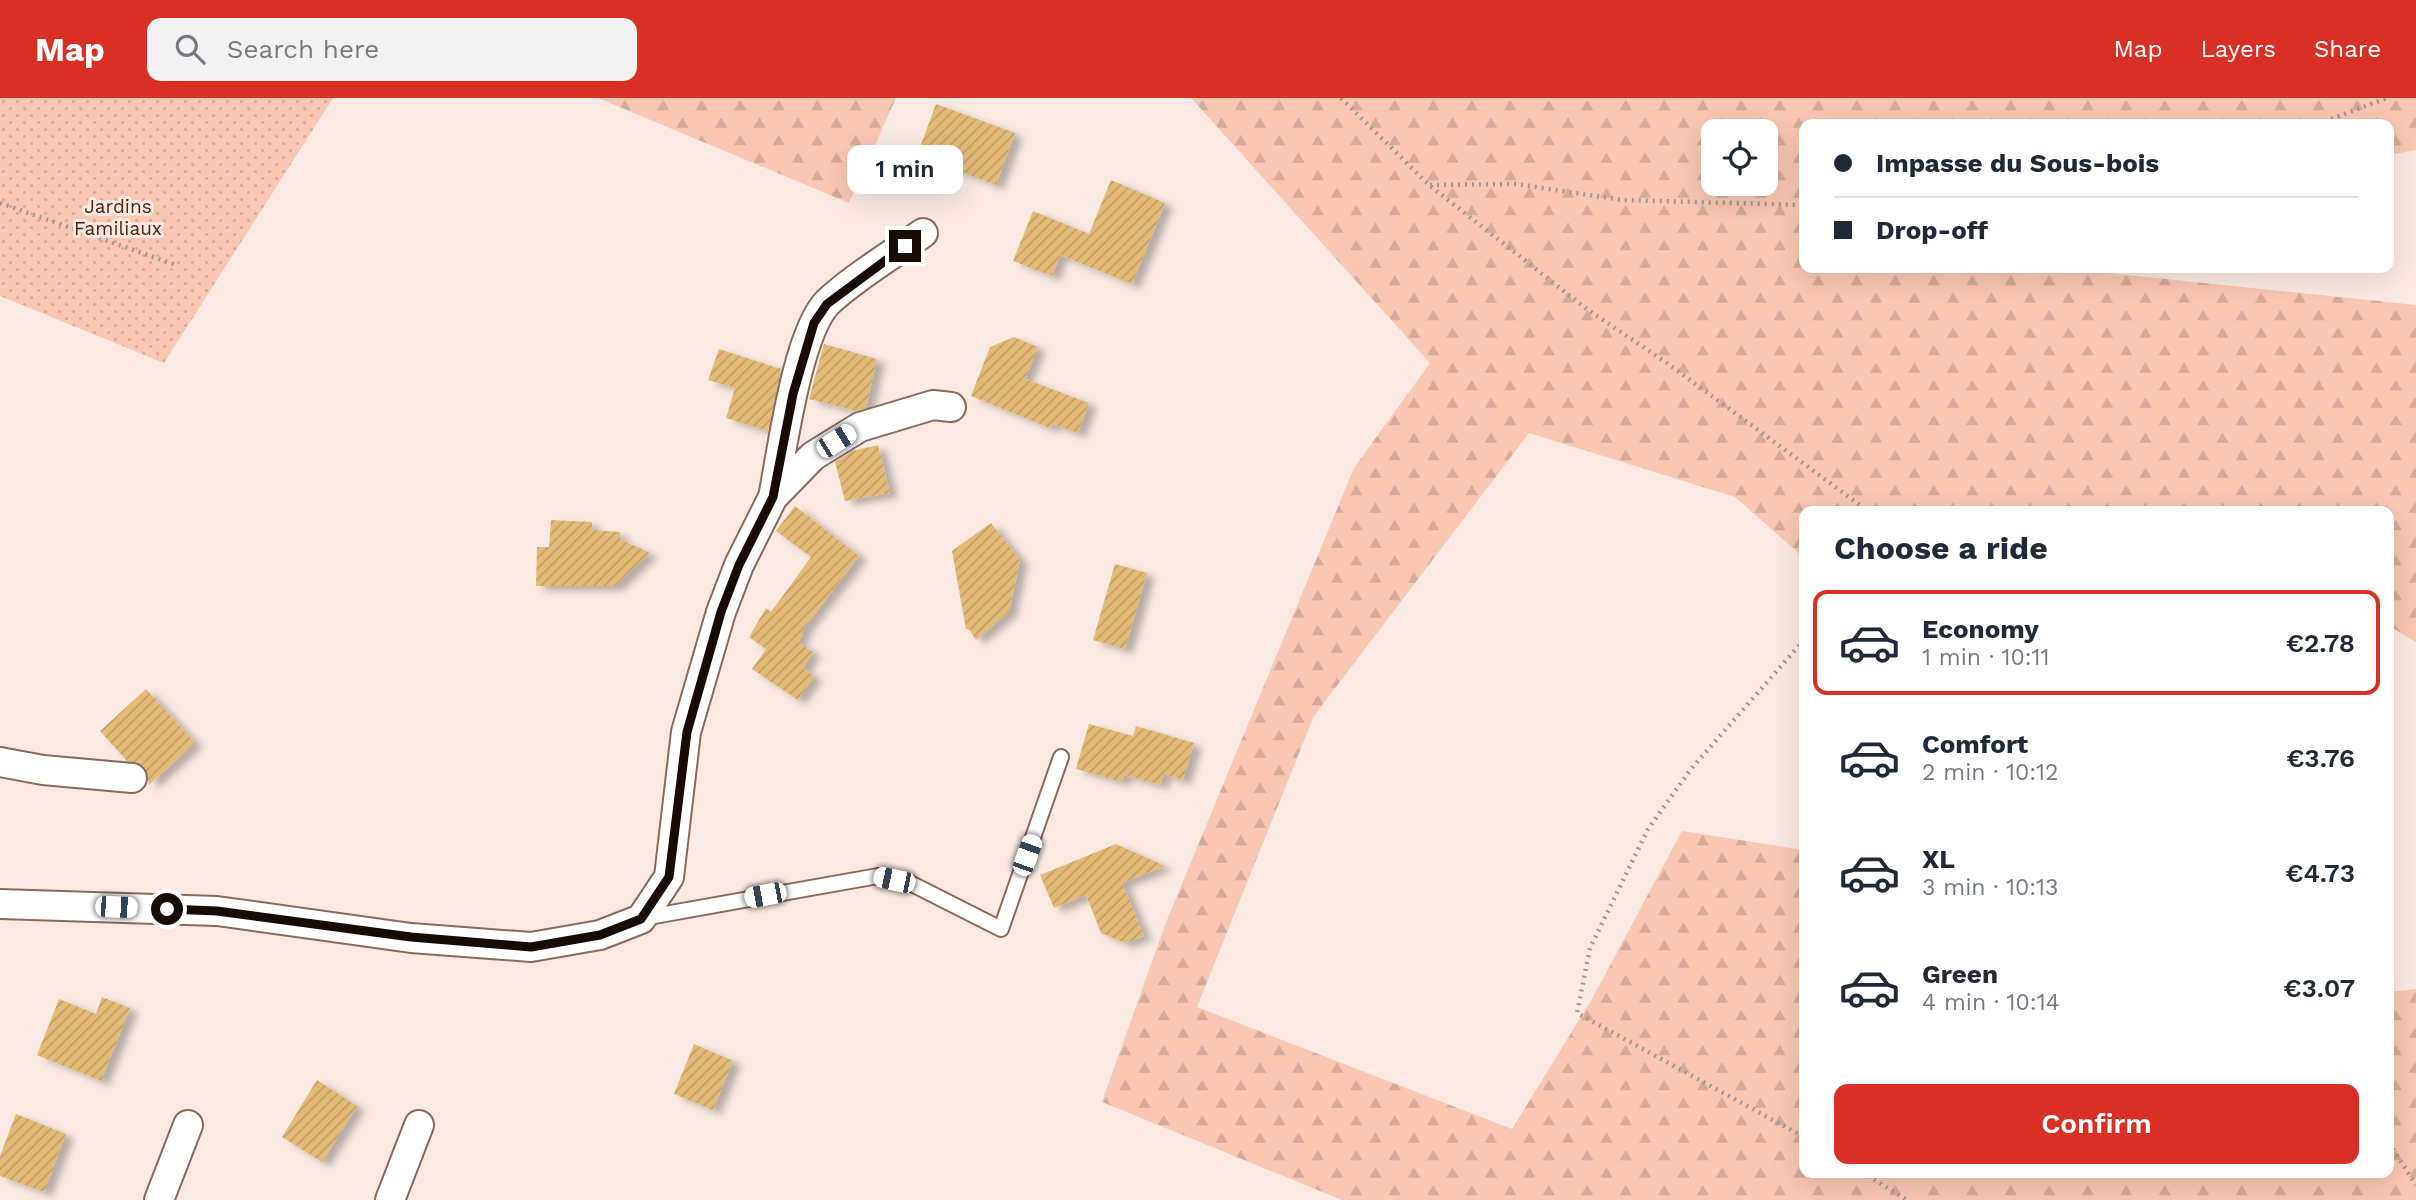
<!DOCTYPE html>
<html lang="en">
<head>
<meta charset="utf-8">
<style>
  :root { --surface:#fff; --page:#f2f2f3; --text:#1f2937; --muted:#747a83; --line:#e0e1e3; --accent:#d93025 }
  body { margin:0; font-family:"Work Sans",sans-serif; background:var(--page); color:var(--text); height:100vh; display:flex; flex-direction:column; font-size:26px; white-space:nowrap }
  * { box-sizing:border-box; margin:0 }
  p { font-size:23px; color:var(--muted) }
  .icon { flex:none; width:38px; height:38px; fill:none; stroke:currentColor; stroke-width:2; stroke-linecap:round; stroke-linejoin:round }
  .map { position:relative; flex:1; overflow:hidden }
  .panel { position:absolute; left:1799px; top:408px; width:595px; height:672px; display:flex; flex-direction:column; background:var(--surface); border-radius:14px; box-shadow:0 7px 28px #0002 }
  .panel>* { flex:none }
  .hud { position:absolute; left:1799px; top:21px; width:595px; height:154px; border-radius:14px; box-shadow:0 7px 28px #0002; display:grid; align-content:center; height:154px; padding:0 35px; background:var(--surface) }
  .controls { position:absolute; left:1701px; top:21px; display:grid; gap:14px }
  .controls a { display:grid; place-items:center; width:77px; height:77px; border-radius:14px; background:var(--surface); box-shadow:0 7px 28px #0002; font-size:35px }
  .end { position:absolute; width:32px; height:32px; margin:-16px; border:9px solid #170b06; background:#fff; box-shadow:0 0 0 4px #fff }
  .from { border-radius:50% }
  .bubble { position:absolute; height:49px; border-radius:14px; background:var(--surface); box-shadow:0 7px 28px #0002; font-size:23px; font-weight:600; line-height:49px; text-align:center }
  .car { position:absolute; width:21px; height:42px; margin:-21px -10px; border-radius:9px; box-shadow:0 0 5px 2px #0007; background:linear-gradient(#fff 24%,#345 0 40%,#fff 0 76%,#345 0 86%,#fff 0) }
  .hud b { display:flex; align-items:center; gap:24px; height:66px; font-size:26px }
  .hud b+b { border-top:2px solid var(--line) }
  .hud i { width:18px; height:18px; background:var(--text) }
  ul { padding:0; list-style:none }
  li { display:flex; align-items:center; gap:21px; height:105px; margin:0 14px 10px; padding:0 21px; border:4px solid transparent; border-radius:14px }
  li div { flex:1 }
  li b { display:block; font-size:26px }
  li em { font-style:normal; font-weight:600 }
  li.on { border-color:var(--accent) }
  li>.icon { width:63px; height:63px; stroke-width:1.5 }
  h2 { padding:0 35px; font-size:32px; line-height:84px }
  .cta { display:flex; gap:14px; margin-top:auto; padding:14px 35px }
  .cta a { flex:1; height:80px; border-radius:14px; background:var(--accent); color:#fff; font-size:28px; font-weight:600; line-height:80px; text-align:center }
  header { display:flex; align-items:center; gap:42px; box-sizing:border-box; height:98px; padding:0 35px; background:var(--accent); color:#fff }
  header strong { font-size:33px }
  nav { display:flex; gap:38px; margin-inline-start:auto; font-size:24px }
  .search { width:490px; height:63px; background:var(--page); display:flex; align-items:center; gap:18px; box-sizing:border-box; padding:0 24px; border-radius:14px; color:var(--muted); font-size:26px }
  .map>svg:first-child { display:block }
  .grass { fill:url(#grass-dots) }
  .forest { fill:url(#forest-firs); fill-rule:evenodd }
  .building { fill:url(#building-hatch); filter:url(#shadow) }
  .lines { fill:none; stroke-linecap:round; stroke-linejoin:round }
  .service-casing { stroke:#8b695a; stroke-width:18 }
  .minor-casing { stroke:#8b695a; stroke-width:32 }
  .path { stroke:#a49690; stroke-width:4.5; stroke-dasharray:2 5; stroke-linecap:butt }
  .service { stroke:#fff; stroke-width:14 }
  .minor { stroke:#fff; stroke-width:28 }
  .route { stroke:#170b06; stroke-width:9 }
  .labels { text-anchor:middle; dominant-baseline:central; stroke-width:6; stroke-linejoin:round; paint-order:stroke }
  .park-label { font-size:19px; fill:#50220c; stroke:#faeae3 }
</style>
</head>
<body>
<header>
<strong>Map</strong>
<div class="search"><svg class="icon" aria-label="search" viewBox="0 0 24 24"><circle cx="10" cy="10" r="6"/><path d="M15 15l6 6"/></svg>Search here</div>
<nav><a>Map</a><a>Layers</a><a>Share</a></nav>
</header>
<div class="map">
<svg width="2416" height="1102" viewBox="0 0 2416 1102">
  <defs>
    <pattern id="grass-dots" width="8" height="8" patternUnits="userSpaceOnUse" patternTransform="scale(1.75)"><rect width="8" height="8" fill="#f9c7b2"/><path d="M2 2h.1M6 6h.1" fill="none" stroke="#d5aa98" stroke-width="1.8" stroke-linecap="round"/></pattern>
    <pattern id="forest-firs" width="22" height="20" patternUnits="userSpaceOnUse" patternTransform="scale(1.75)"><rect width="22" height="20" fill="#f9c7b2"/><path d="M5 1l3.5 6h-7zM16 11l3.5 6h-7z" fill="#d5aa98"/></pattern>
    <pattern id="building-hatch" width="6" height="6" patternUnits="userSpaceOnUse" patternTransform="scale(1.75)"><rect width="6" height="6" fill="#e3bb77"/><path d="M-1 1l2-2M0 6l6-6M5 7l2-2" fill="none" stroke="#c29f65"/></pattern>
    <filter id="shadow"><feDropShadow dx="8" dy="4.5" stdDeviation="3.5" flood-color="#0004"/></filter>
  </defs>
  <rect width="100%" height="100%" fill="#faeae3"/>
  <path class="grass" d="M 0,0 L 333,0 L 164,265 L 0,198 Z"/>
  <path class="forest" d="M 598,0 L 896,0 L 849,105 Z
    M 1191,0 L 2416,0 L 2416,52 L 2389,57 L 2389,26 L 1804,26 L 1804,170 L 2061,170 L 2416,207 L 2416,544 L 2389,528 L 2389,413 L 1804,413 L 1804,460 L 1735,399 L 1529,335 L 1314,618 L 1197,909 L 1512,1031 L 1592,901 L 1682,733 L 1804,752 L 1804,1074 L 2389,1074 L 2389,894 L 2416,891 L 2416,1102 L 1342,1102 L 1102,1004 L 1165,827 L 1354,370 L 1430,265 ZM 1713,33 L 1766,33 L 1766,86 L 1713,86 Z"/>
  <path class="building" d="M 936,6 L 1015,35 L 996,87 L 917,57 Z
    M 1111,82 L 1165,105 L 1132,186 L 1060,157 L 1052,178 L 1013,163 L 1033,113 L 1089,136 Z
    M 1014,239 L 1038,249 L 1025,281 L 1089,305 L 1078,335 L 1052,326 L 1050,330 L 971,298 L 990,249 Z
    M 824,246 L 877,261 L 866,310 L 857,313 L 809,301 Z
    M 719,251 L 781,271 L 768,333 L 726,320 L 735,290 L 708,282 Z
    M 878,347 L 890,395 L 845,403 L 835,364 L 852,353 Z
    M 795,408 L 859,458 L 801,534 L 803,536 L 798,544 L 813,554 L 803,570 L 814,578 L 798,602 L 752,571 L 766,551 L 749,539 L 766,510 L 771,514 L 811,459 L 776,433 Z
    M 551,422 L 592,424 L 592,432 L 620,434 L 620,441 L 650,455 L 615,488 L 536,488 L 537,449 L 549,449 Z
    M 991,425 L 1020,462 L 1009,514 L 976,542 L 970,532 L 966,531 L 952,453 Z
    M 1115,466 L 1147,475 L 1125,551 L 1093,542 Z
    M 146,591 L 195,645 L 149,687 L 147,674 L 142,667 L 127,663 L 100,633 Z
    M 1089,626 L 1133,638 L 1136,628 L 1194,645 L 1183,682 L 1163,676 L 1161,687 L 1124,677 L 1122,684 L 1076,671 Z
    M 1116,746 L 1165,768 L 1122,785 L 1144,838 L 1125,845 L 1101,835 L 1086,797 L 1054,810 L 1040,777 Z
    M 102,899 L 130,910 L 101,983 L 37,957 L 59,901 L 96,916 Z
    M 694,946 L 733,963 L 713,1012 L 674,996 Z
    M 317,982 L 357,1008 L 322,1064 L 282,1039 Z
    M 16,1016 L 66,1036 L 44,1094 L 0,1078 L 0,1058 Z"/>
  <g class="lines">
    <defs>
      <path id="service" d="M 643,820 L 878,778 L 910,785 L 1001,831 L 1061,659"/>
      <path id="minor" d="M 773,399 C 782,354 797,235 828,204 C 856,178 892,157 923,135
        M 0,664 L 43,672 L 132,680
        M 0,806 L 217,813 L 411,840 L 531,849 L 600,837 L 641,821 L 669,779 L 686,634 L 721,514 L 739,467 L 773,399 L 813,358 L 860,329 L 933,307 L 951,309
        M 159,1102 L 188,1027
        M 390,1102 L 419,1027"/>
    </defs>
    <use href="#service" class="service-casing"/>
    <use href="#minor" class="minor-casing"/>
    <path class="path" d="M 1341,0 L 1429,87 L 1588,212 L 1667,265 L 1868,413
      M 2318,26 L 2387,0
      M 1430,87 L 1516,86 L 1622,102 L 1804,107
      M 0,105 L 176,167
      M 1804,542 L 1691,671 L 1648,731 L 1590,850 L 1577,915 L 1804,1039
      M 2389,1045 L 2416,1087
      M 1862,1074 L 1907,1102"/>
    <use href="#service" class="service"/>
    <use href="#minor" class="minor"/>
  </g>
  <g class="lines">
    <path class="route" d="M 167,811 L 217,813 L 411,839 L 531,849 L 600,837 L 641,821 L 669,779 L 687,634 L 721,514 L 739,467 L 773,399 L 793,296 L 814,225 L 827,206 L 905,148"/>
  </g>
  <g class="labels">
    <g class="park-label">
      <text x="118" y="108">Jardins<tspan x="118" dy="22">Familiaux</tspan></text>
    </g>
  </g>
</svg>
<div class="controls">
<a><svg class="icon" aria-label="locate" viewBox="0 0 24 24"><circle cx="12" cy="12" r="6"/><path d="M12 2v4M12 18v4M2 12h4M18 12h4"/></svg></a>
</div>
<i class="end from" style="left:167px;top:811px"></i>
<i class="end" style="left:905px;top:148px"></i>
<div class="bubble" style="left:847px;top:47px;width:116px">1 min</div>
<i class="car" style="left:836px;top:343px;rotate:58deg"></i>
<i class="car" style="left:1027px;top:757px;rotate:20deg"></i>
<i class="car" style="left:894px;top:782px;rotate:282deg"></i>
<i class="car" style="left:765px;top:797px;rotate:259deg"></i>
<i class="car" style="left:116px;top:809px;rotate:92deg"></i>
<div class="hud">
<b><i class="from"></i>Impasse du Sous-bois</b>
<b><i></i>Drop-off</b>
</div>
<section class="panel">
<h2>Choose a ride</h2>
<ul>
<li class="on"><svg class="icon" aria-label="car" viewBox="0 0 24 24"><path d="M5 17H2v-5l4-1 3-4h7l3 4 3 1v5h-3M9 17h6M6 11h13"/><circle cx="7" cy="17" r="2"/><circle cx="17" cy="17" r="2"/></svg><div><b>Economy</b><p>1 min · 10:11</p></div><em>€2.78</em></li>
<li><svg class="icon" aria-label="car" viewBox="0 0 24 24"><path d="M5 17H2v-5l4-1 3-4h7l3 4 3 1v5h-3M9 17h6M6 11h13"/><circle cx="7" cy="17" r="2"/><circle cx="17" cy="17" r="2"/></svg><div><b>Comfort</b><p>2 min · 10:12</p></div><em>€3.76</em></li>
<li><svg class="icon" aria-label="car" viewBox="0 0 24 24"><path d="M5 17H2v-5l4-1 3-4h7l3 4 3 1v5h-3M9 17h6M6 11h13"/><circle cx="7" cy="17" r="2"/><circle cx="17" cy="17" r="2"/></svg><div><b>XL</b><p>3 min · 10:13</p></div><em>€4.73</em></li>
<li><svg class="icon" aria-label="car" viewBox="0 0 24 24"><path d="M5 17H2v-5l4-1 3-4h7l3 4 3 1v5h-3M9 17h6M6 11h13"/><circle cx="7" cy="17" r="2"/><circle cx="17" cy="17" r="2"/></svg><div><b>Green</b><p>4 min · 10:14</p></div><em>€3.07</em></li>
</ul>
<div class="cta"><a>Confirm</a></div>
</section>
</div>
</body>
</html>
